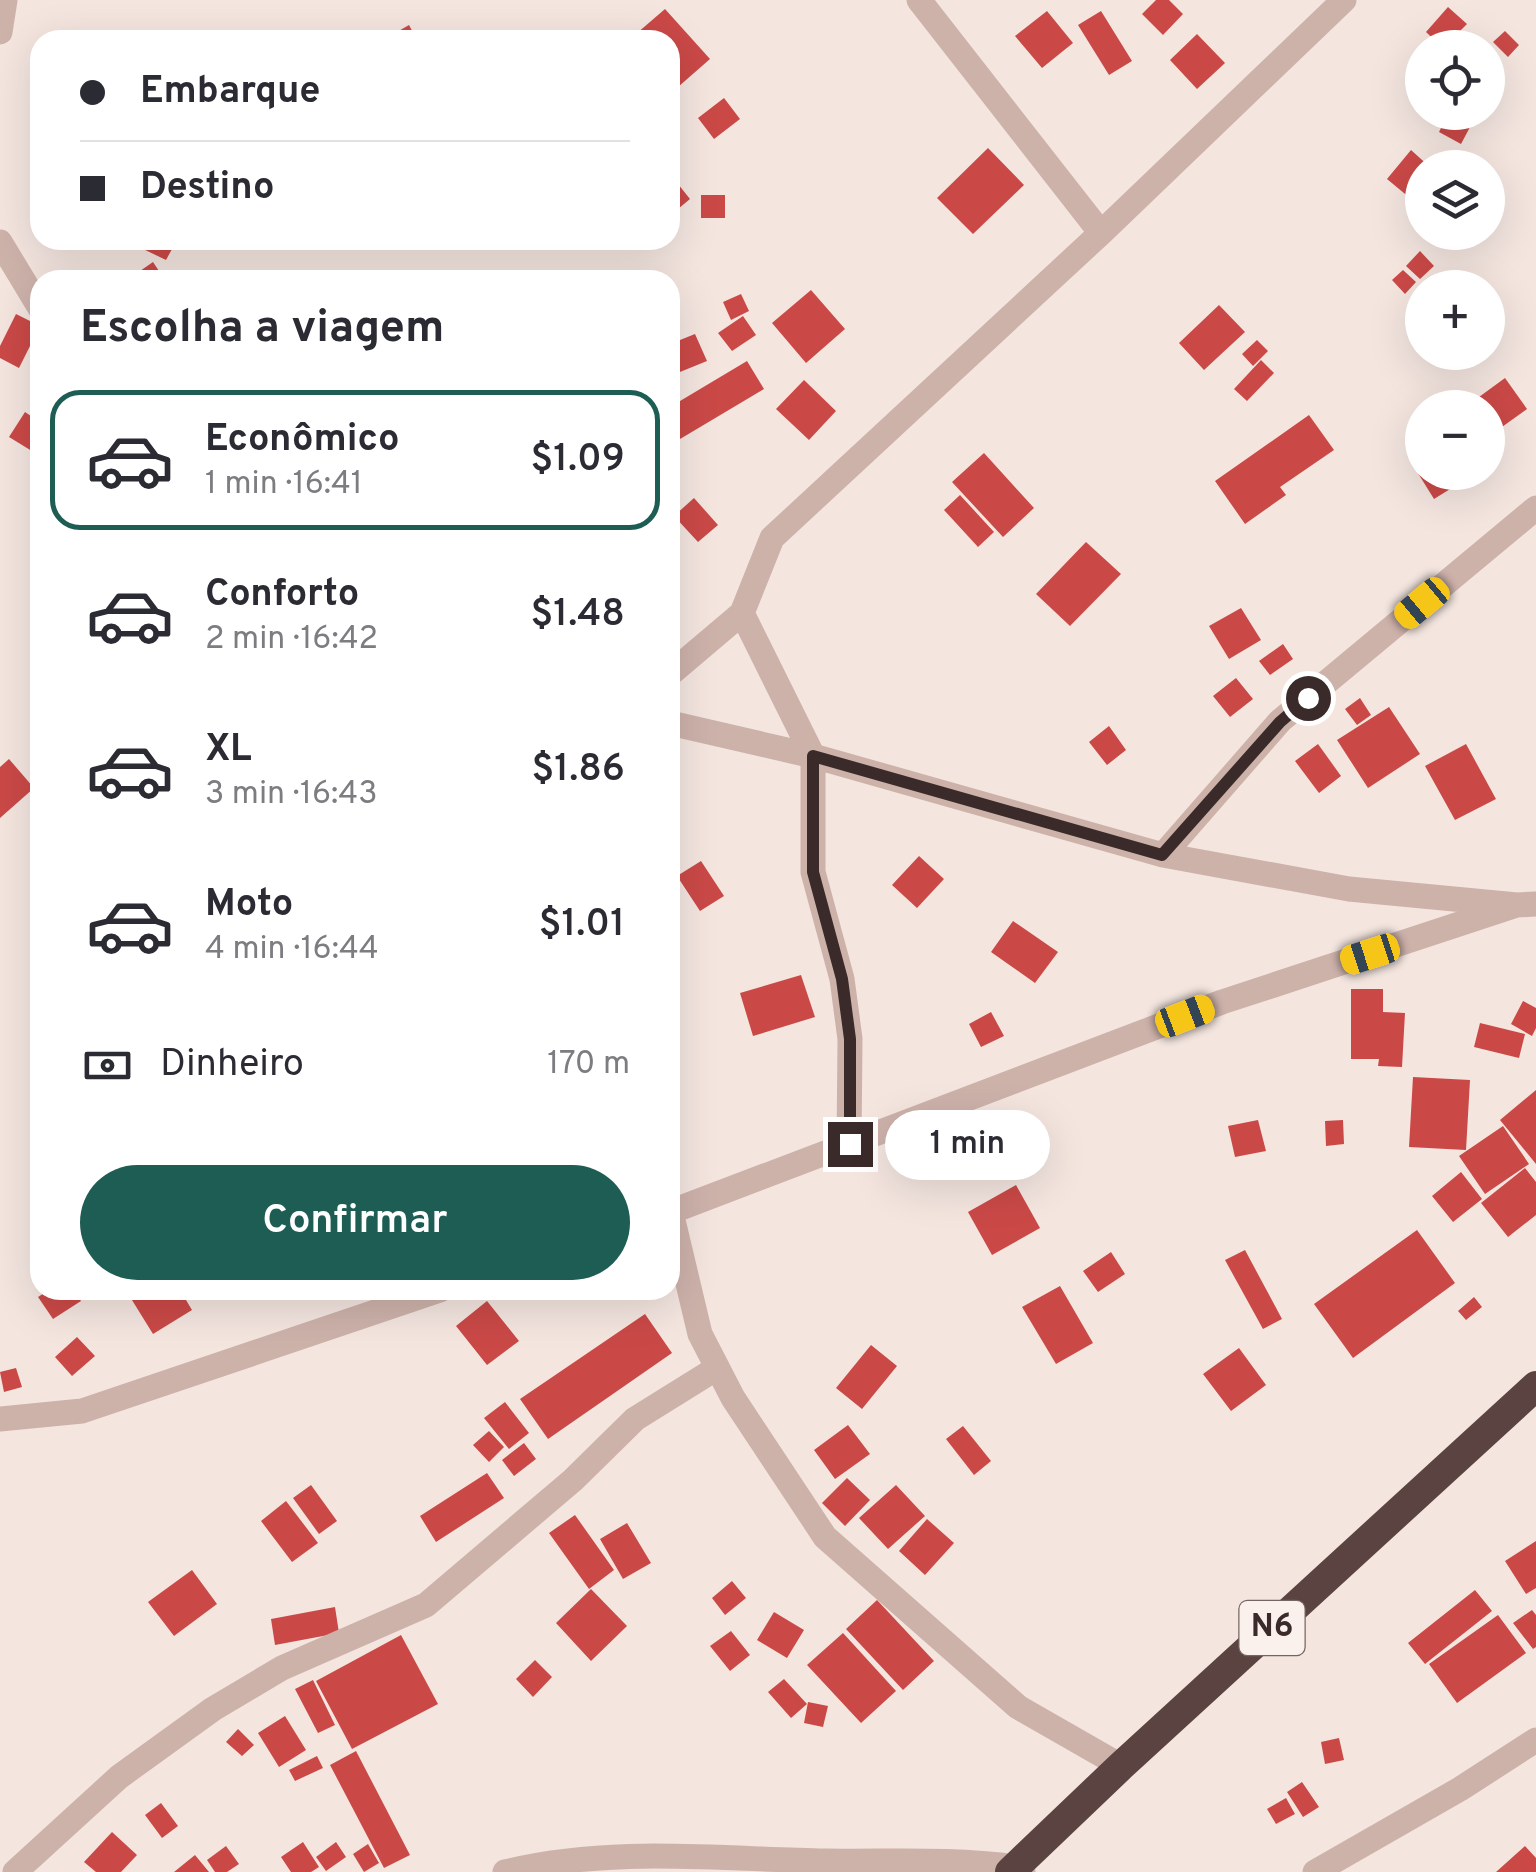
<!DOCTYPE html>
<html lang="pt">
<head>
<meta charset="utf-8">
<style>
  :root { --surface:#fff; --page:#f2f2f3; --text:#2b2b33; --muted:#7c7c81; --line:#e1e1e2; --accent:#1d5d53 }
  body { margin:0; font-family:Overpass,sans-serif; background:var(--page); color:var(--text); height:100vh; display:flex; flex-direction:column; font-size:38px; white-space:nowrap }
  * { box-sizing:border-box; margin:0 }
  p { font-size:32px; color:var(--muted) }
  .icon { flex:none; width:55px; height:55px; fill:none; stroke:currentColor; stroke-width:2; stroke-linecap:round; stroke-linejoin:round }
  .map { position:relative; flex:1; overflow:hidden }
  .panel { position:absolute; left:30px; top:270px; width:650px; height:1030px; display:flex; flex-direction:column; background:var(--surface); border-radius:30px; box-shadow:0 10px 40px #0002 }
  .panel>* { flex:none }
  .banner { position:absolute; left:30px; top:30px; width:650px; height:220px; border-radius:30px; box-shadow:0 10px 40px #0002; display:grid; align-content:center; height:220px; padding:0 50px; background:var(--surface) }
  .fabs { position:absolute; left:1405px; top:30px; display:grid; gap:20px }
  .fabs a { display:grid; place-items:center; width:100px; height:100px; border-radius:50%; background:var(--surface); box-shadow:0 10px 40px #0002; font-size:50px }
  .end { position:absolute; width:45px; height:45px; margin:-22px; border:12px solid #3a2b2a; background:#fff; box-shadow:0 0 0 5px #fff }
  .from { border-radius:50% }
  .bubble { position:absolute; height:70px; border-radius:35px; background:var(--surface); box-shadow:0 10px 40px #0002; font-size:32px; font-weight:600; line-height:70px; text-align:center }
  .car { position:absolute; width:30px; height:60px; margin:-30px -15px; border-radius:12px; box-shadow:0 0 8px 2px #0007; background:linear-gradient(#f5c518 24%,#345 0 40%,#f5c518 0 76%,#345 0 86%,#f5c518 0) }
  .banner b { display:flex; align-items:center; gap:35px; height:95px; font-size:38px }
  .banner b+b { border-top:2px solid var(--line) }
  .banner i { width:25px; height:25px; background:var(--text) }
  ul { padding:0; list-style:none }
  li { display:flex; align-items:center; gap:30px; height:140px; margin:0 20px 15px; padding:0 30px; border:5px solid transparent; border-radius:30px }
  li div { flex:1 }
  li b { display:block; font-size:38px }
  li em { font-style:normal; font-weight:600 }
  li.current { border-color:var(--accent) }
  li>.icon { width:90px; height:90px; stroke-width:1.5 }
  h2 { padding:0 50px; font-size:45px; line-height:120px }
  .pay { display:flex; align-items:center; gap:25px; height:110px; padding:0 50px; font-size:38px }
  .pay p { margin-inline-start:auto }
  .action { display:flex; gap:20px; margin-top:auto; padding:20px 50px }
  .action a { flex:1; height:115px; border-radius:60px; background:var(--accent); color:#fff; font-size:40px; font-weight:600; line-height:115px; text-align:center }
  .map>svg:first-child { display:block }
  .building { fill:#ca4947 }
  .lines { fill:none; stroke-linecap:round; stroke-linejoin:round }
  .minor { stroke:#cdb2aa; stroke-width:25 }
  .highway { stroke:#5b4341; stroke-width:30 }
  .route { stroke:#3a2b2a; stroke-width:12 }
  .labels { text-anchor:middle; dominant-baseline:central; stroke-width:10; stroke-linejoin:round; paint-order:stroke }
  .shield { fill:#fbf1ec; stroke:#746664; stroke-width:2.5 }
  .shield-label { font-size:32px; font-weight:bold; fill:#3a2b2a }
</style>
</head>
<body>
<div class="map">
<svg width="1536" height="1872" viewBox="0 0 1536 1872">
  <rect width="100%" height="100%" fill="#f4e5df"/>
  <path class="building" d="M 1156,0 L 1169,0 L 1183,14 L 1163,35 L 1142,14 Z
    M 1448,7 L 1467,24 L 1443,48 L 1426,32 Z
    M 665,9 L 710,59 L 670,94 L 670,40 L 629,40 Z
    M 1047,11 L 1073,43 L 1042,68 L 1015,36 Z
    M 1101,11 L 1132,61 L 1109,75 L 1078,25 Z
    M 409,25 L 417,40 L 383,40 Z
    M 1505,31 L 1519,45 L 1508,57 L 1493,42 Z
    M 1197,34 L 1225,63 L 1197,89 L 1170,60 Z
    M 724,98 L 740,119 L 714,139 L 698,118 Z
    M 1449,112 L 1478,112 L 1461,144 L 1439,132 Z
    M 988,148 L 1024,185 L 973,234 L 937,198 Z
    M 1411,150 L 1431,168 L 1422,168 L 1422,208 L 1387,179 Z
    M 678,184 L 690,199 L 672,214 L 670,191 Z
    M 701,195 L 725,195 L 725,218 L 701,218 Z
    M 145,240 L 177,240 L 166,260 L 141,248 Z
    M 1420,251 L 1434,266 L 1420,279 L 1406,266 Z
    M 153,262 L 165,280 L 127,280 Z
    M 1403,270 L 1416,282 L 1405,294 L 1392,280 Z
    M 811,290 L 845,329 L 806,363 L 772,323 Z
    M 741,294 L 749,311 L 731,320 L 723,302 Z
    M 1219,305 L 1245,332 L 1204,370 L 1179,343 Z
    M 16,314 L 40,326 L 19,368 L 0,358 L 0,346 Z
    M 743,316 L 756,335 L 732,351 L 718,333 Z
    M 695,334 L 707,361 L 675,374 L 670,361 L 670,344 Z
    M 1257,340 L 1268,351 L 1253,366 L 1242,354 Z
    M 1261,360 L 1274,373 L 1247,401 L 1234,389 Z
    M 747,361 L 764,389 L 675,442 L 670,432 L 670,407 Z
    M 1505,378 L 1527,409 L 1488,437 L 1488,408 L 1464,408 Z
    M 804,380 L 836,411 L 809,440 L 776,409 Z
    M 25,412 L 40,422 L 40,456 L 9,437 Z
    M 1309,415 L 1334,450 L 1280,487 L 1286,495 L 1245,524 L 1215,481 Z
    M 984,453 L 1034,508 L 1003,537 L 952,482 Z
    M 1422,466 L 1422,472 L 1464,472 L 1468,478 L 1434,499 L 1416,470 Z
    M 960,495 L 994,532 L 978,547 L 944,510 Z
    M 694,498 L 718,525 L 698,542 L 674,516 Z
    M 1086,542 L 1121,574 L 1070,626 L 1036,594 Z
    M 1241,608 L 1261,640 L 1229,659 L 1209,626 Z
    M 1283,644 L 1293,659 L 1270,675 L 1259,661 Z
    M 1236,678 L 1253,699 L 1230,717 L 1213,696 Z
    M 1360,698 L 1371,715 L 1357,725 L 1345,709 Z
    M 1389,707 L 1420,754 L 1368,788 L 1337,740 Z
    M 1109,726 L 1126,750 L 1107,765 L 1089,742 Z
    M 1318,744 L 1341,776 L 1319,793 L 1295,761 Z
    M 1466,744 L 1496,799 L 1455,820 L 1425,766 Z
    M 9,759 L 34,788 L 0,818 L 0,767 Z
    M 919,856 L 944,879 L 917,908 L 892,885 Z
    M 701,861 L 724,896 L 700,911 L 677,876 Z
    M 1013,921 L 1058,952 L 1035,983 L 991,952 Z
    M 801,975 L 815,1017 L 753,1036 L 740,993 Z
    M 1351,989 L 1383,989 L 1383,1012 L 1405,1013 L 1402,1067 L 1378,1066 L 1379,1059 L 1351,1059 Z
    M 1523,1001 L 1536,1008 L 1536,1028 L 1532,1036 L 1511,1024 Z
    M 991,1012 L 1004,1036 L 981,1047 L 969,1024 Z
    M 1480,1023 L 1525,1034 L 1519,1058 L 1474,1047 Z
    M 1413,1077 L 1470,1080 L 1466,1150 L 1409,1147 Z
    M 1536,1090 L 1536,1164 L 1500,1120 Z
    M 953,1116 L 963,1139 L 945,1147 L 935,1124 Z
    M 1258,1120 L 1266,1151 L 1235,1157 L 1228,1126 Z
    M 1343,1120 L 1344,1144 L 1326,1146 L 1325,1121 Z
    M 1503,1126 L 1529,1164 L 1485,1194 L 1459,1156 Z
    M 1525,1168 L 1536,1182 L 1536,1215 L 1508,1237 L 1481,1203 Z
    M 1461,1172 L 1482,1199 L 1453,1222 L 1432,1196 Z
    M 1016,1185 L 1040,1228 L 992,1255 L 968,1212 Z
    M 1417,1230 L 1455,1283 L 1353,1358 L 1314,1304 Z
    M 1245,1250 L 1282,1319 L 1263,1329 L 1225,1260 Z
    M 1111,1252 L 1125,1274 L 1098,1292 L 1083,1271 Z
    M 1060,1286 L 1093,1343 L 1056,1364 L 1022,1307 Z
    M 49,1290 L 74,1290 L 81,1301 L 53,1319 L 38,1297 Z
    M 130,1290 L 180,1290 L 192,1310 L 153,1334 L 127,1292 Z
    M 1474,1297 L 1482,1307 L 1466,1320 L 1458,1311 Z
    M 487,1301 L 519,1341 L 487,1365 L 456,1326 Z
    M 645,1314 L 672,1353 L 548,1439 L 520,1399 Z
    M 77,1337 L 95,1356 L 72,1376 L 55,1357 Z
    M 871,1345 L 897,1366 L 862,1409 L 836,1388 Z
    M 1239,1348 L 1266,1385 L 1231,1411 L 1203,1374 Z
    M 16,1368 L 22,1387 L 4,1392 L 0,1372 Z
    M 505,1402 L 529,1433 L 509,1449 L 484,1418 Z
    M 848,1425 L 870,1454 L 835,1479 L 814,1450 Z
    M 963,1426 L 991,1461 L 974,1475 L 946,1439 Z
    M 489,1431 L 504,1447 L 489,1462 L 473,1445 Z
    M 524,1443 L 536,1459 L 514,1476 L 502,1460 Z
    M 487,1473 L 504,1498 L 436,1542 L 420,1516 Z
    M 847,1478 L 870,1500 L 845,1526 L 822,1503 Z
    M 311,1485 L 337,1521 L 319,1534 L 293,1498 Z
    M 896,1485 L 925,1516 L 888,1549 L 859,1518 Z
    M 286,1501 L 318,1543 L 292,1562 L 261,1521 Z
    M 575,1515 L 614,1570 L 589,1589 L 549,1533 Z
    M 927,1519 L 954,1543 L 925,1575 L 899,1551 Z
    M 627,1523 L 651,1563 L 623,1579 L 600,1539 Z
    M 1536,1541 L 1536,1588 L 1526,1594 L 1505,1561 Z
    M 192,1570 L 217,1604 L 174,1636 L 148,1602 Z
    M 732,1581 L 746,1598 L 725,1615 L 712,1598 Z
    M 591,1589 L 627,1626 L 591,1661 L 556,1623 Z
    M 1475,1590 L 1492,1611 L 1425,1664 L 1408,1643 Z
    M 877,1600 L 934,1661 L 903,1690 L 846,1629 Z
    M 335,1607 L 339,1633 L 275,1645 L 271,1619 Z
    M 1532,1610 L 1536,1615 L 1536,1647 L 1533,1649 L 1513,1623 Z
    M 774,1612 L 804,1630 L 787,1658 L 757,1640 Z
    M 1498,1615 L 1526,1653 L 1457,1703 L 1429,1664 Z
    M 731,1631 L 750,1655 L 730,1671 L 710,1646 Z
    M 843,1633 L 896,1691 L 861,1723 L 807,1665 Z
    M 401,1635 L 438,1704 L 352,1749 L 316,1681 Z
    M 535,1660 L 552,1677 L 533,1697 L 516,1679 Z
    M 784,1679 L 807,1704 L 791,1718 L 768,1692 Z
    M 313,1680 L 335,1725 L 318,1733 L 295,1689 Z
    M 808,1702 L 828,1706 L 823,1727 L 804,1723 Z
    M 285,1716 L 306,1750 L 279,1767 L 258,1733 Z
    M 238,1729 L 254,1745 L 242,1756 L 226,1742 Z
    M 1339,1738 L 1344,1760 L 1325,1764 L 1321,1742 Z
    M 356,1751 L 410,1855 L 384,1868 L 330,1765 Z
    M 317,1756 L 323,1768 L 295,1781 L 289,1770 Z
    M 1302,1782 L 1319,1807 L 1303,1817 L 1287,1792 Z
    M 1286,1798 L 1295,1814 L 1276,1824 L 1267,1809 Z
    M 161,1803 L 178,1826 L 162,1838 L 145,1815 Z
    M 112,1832 L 137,1855 L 121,1872 L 96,1872 L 84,1862 Z
    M 303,1842 L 319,1867 L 311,1872 L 291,1872 L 281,1857 Z
    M 336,1842 L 346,1857 L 326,1871 L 316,1857 Z
    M 368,1844 L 379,1863 L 364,1872 L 353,1854 Z
    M 226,1846 L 239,1864 L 227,1872 L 215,1872 L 207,1860 Z
    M 1525,1846 L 1536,1858 L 1536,1872 L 1496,1872 Z
    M 195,1855 L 209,1872 L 174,1872 Z"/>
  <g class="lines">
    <path class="minor" d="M 919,0 L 1101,233
      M 0,32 L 5,0
      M 0,242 L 40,308
      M 670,674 L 742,613
      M 670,723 L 813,756 L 1163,855 L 1349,889 L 1517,905 L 1536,904
      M 1163,855 L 1280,721 L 1536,508
      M 849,1144 L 850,1039 L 842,979 L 813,872 L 813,756 L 742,613 L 772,538 L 1101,233 L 1344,0
      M 670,1212 L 1222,1002 L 1517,905
      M 671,1212 L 700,1334 L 733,1398 L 825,1537 L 1018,1707 L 1121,1766
      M 0,1419 L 82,1411 L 440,1290
      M 15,1872 L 119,1777 L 213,1709 L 282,1668 L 426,1605 L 573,1480 L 635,1419 L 717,1368
      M 505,1872 C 610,1846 718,1859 825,1861 C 891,1862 950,1858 1016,1867 L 1023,1872
      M 1315,1872 L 1460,1789 L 1536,1740"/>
    <path class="highway" d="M 1010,1872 L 1121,1766 L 1536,1386"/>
  </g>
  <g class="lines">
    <path class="route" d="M 850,1144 L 850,1039 L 842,979 L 813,872 L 813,756 L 1162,855 L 1280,722 L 1308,698"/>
  </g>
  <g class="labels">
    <rect class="shield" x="1239.5" y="1601" width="65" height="54" rx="8"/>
    <g class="shield-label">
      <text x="1272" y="1628">N6</text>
    </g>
  </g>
</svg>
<div class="fabs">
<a><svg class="icon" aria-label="locate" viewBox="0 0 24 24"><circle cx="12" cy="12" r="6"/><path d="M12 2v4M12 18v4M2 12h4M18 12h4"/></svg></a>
<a><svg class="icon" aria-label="layers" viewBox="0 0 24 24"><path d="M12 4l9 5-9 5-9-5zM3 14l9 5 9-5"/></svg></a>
<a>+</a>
<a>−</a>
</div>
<i class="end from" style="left:1308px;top:698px"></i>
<i class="end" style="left:850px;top:1144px"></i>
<div class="bubble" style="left:885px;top:1110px;width:165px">1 min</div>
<i class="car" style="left:1422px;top:603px;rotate:230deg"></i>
<i class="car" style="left:1370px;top:954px;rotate:252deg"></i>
<i class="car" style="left:1185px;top:1016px;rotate:69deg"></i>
<div class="banner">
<b><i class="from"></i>Embarque</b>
<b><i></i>Destino</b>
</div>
<section class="panel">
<h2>Escolha a viagem</h2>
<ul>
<li class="current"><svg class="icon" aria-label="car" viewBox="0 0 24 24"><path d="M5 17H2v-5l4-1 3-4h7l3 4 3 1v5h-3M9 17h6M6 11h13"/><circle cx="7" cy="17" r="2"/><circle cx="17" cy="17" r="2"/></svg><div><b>Econômico</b><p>1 min · 16:41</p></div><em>$1.09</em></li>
<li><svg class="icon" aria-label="car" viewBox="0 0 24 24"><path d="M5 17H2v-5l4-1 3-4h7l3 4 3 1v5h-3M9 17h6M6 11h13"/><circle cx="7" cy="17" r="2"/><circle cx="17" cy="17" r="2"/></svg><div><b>Conforto</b><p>2 min · 16:42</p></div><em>$1.48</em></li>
<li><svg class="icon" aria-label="car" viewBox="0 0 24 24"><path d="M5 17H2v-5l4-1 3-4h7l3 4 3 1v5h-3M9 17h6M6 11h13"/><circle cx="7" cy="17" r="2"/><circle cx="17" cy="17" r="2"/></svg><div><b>XL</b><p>3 min · 16:43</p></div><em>$1.86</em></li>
<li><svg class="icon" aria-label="car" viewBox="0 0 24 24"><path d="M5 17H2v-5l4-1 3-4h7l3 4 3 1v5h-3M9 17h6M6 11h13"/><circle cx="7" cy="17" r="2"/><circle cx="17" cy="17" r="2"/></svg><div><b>Moto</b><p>4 min · 16:44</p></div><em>$1.01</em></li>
</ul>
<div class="pay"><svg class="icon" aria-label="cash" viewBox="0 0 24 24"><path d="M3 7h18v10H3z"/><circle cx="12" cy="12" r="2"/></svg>Dinheiro<p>170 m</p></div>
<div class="action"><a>Confirmar</a></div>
</section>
</div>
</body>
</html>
